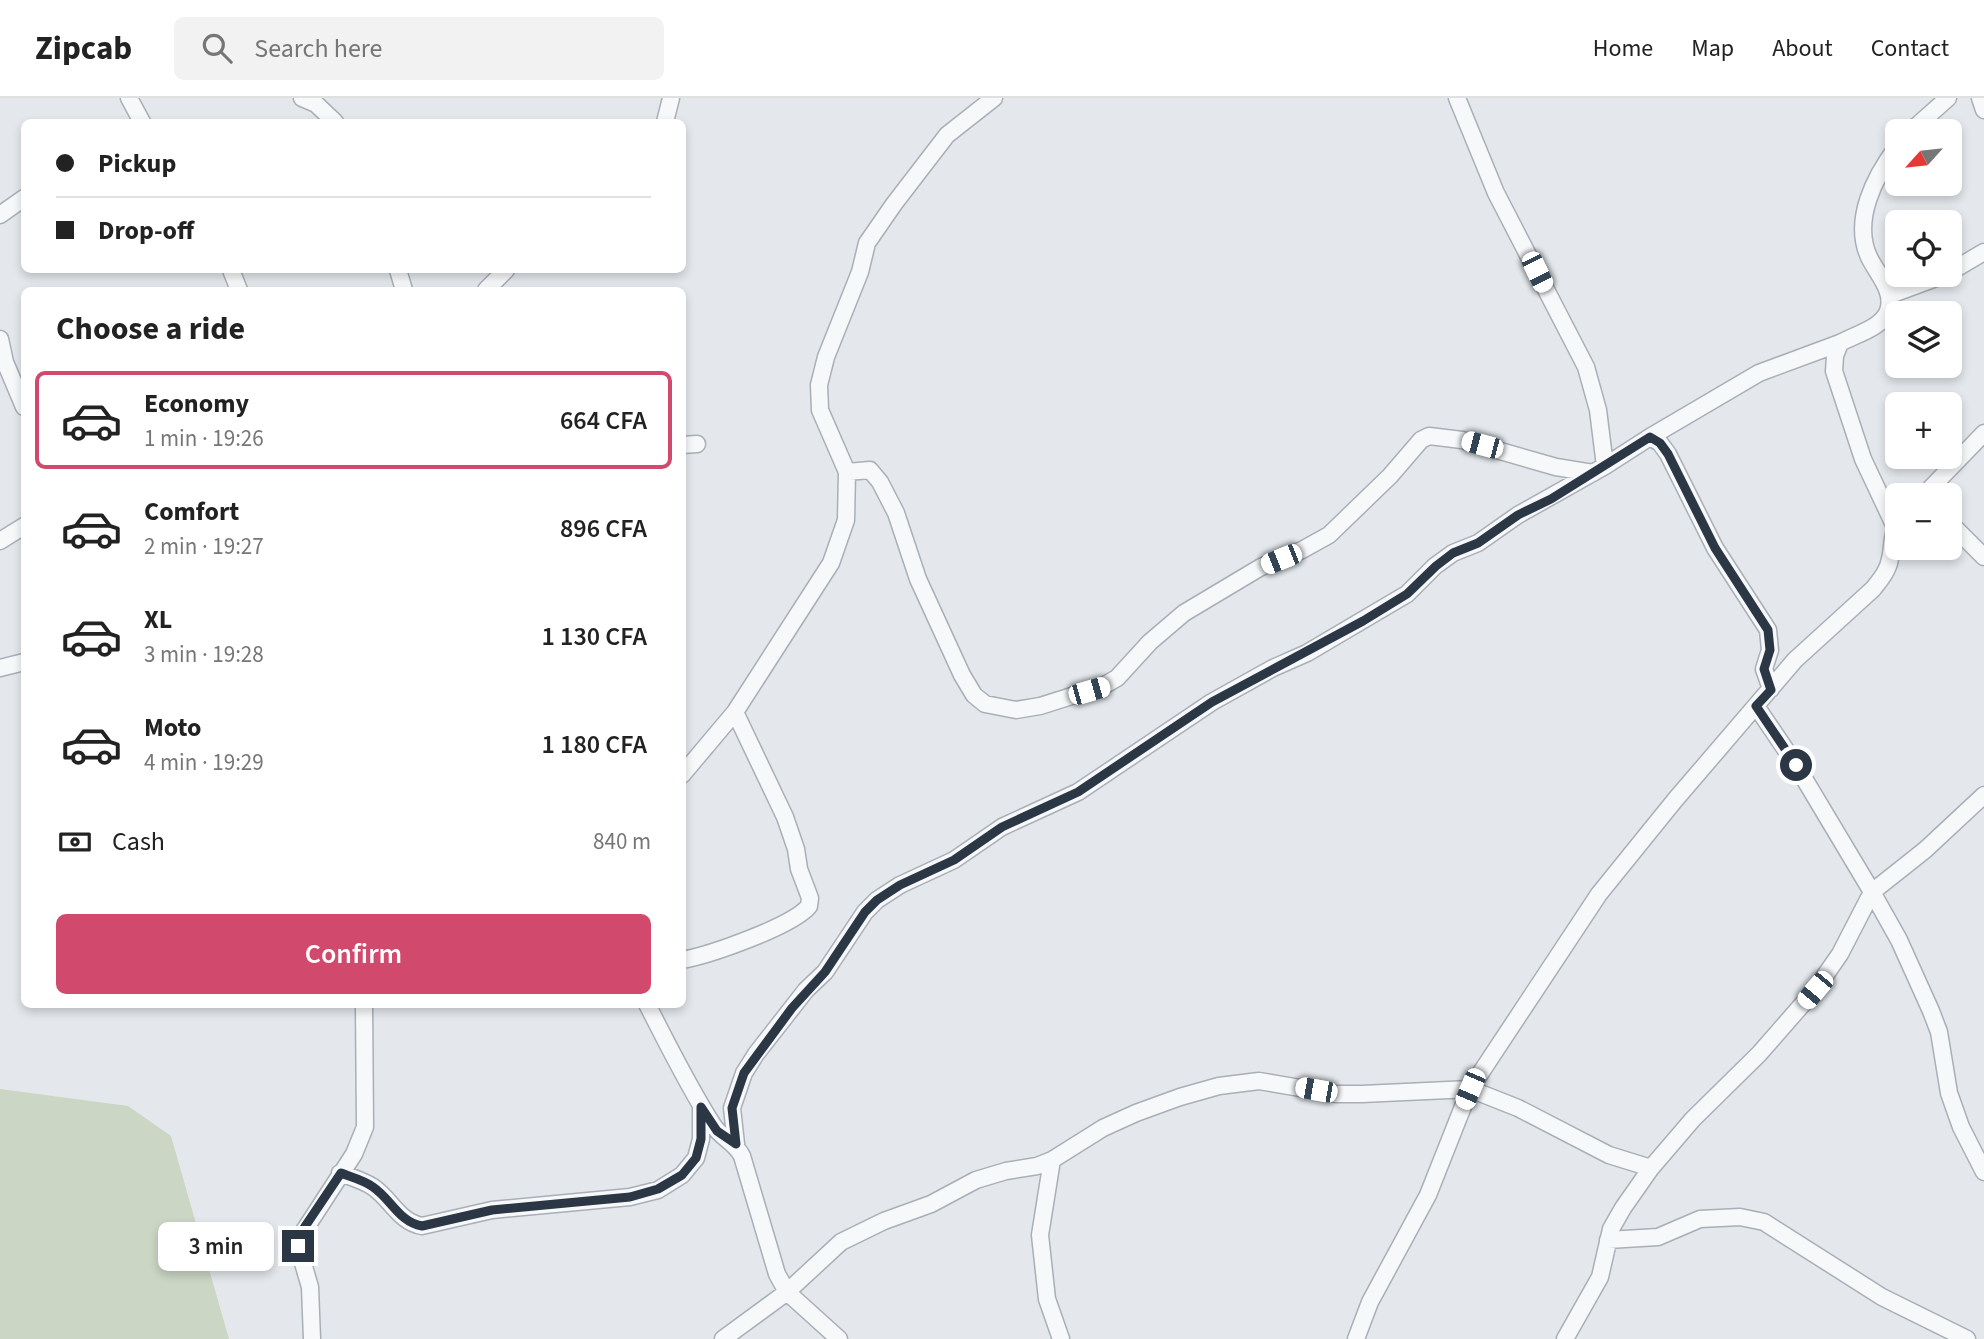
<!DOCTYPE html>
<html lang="en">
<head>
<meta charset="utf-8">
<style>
  :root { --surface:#fff; --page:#f2f2f2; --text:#222; --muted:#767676; --line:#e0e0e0; --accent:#d1496d }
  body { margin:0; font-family:"Source Sans 3",sans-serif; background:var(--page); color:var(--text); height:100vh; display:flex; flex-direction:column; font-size:26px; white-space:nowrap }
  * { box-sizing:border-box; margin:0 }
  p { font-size:23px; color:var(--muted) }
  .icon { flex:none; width:38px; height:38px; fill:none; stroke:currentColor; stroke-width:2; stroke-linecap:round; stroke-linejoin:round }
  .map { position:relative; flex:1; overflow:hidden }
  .panel { position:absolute; left:21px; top:189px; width:665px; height:721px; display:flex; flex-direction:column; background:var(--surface); border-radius:10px; box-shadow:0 4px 10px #0003 }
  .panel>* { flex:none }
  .top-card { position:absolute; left:21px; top:21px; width:665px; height:154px; border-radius:10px; box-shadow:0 4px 10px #0003; display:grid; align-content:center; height:154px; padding:0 35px; background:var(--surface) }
  .needle { width:46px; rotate:243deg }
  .tools { position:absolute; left:1885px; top:21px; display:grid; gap:14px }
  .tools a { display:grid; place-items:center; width:77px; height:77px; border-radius:10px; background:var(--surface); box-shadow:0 4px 10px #0003; font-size:35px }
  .end { position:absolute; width:32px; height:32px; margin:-16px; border:9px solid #2b3745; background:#fff; box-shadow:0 0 0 4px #fff }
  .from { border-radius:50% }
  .bubble { position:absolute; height:49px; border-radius:10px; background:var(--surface); box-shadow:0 4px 10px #0003; font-size:23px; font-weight:600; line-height:49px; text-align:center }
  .car { position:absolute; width:21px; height:42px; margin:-21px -10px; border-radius:9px; box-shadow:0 0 5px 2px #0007; background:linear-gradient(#fff 24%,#345 0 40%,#fff 0 76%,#345 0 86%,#fff 0) }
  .top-card b { display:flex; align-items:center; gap:24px; height:66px; font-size:26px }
  .top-card b+b { border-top:2px solid var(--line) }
  .top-card i { width:18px; height:18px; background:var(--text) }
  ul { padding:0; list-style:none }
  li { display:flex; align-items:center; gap:21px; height:98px; margin:0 14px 10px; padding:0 21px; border:4px solid transparent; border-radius:10px }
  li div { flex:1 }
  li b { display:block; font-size:26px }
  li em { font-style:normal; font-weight:600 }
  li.selected { border-color:var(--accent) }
  li>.icon { width:63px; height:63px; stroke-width:1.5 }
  h2 { padding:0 35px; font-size:32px; line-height:84px }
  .pay { display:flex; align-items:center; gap:18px; height:77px; padding:0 35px; font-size:26px }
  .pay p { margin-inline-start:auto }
  .button { display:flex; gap:14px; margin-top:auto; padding:14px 35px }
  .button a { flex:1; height:80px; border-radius:10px; background:var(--accent); color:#fff; font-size:28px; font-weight:600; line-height:80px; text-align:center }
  header { display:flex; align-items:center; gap:42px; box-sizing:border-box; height:98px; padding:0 35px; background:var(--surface); border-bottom:2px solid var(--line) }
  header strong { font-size:33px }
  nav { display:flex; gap:38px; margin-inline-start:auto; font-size:24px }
  .search { width:490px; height:63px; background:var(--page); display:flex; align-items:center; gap:18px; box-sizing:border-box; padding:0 24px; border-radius:10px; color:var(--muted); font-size:26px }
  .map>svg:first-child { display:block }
  .green { fill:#cbd6c5 }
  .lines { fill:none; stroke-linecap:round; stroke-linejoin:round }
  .street-casing { stroke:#a9afb7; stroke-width:19 }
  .street { stroke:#f7f8fa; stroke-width:16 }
  .route { stroke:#2b3745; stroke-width:9 }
</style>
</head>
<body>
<header>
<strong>Zipcab</strong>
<div class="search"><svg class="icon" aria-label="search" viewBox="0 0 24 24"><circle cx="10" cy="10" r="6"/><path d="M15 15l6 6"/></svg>Search here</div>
<nav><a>Home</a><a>Map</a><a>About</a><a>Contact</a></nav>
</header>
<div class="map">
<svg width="1984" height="1241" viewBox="0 0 1984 1241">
  <rect width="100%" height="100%" fill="#e4e8ec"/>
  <path class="green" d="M 0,991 L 128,1008 L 171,1038 L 229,1241 L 0,1241 Z"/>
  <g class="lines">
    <defs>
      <path id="street" d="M 129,0 L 142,24
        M 302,0 L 316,6 L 335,24
        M 994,0 L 947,37 L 894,106 L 867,145 L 860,174 L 826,259 L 819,287 L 820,312 L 847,374 L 870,372 L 880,384 L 896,415 L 918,481 L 962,577 L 974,597 L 985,606 L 1016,612 L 1040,608 L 1103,588 L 1117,580 L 1150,544 L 1184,515 L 1261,469 L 1302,452 L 1329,437 L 1390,378 L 1421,342 L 1429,338 L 1462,342 L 1556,369 L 1593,375
        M 1457,0 L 1496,95 L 1586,269 L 1598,312 L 1605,368 L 1650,339 L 1660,345 L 1668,356 L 1715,450 L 1768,532 L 1770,552 L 1764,571 L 1771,591
        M 1980,0 L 1984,12
        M 665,24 L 671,0
        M 1911,33 L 1948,0
        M 0,117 L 24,100
        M 231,172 L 239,192
        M 398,172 L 404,192
        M 1950,174 L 1984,154
        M 486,192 L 506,172
        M 1890,197 L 1944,177
        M 0,241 L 5,264 L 24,309
        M 1650,339 L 1759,275 L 1840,245
        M 682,347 L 697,346
        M 1924,397 L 1984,335
        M 1950,425 L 1984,459
        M 1895,429 L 1863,361 L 1834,273 L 1835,258 L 1840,245 C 1854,237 1882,230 1888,213 C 1895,193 1877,176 1869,159 C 1852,122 1875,78 1897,49
        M 0,443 L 24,428
        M 0,570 L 24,564
        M 682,677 L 735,614 L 831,465 L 846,422 L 847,374
        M 1984,697 L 1925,752 L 1872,794 L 1899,842 L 1931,913 L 1939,934 L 1949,995 L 1961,1029 L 1984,1074
        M 682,862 C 710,857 793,828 809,808 L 810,800 L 799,771 L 796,751 L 785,719 L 735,614
        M 647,906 C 668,947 688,988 713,1027 C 721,1040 735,1044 742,1058 L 777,1176 L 787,1194 L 839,1241
        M 736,1046 L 732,1010 L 744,975 L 756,956 L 806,892 L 825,874 L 865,814 L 877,802 L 900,787 L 954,762 L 1002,729 L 1078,694 L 1212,604 L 1273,570 L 1307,555 L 1407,496 L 1435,468 L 1453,455 L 1478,445 L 1518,417 L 1605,368
        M 1052,1062 L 1040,1137 L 1047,1201 L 1061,1241
        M 340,1075 C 351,1079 364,1083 373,1089 C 391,1101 399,1124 422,1128 L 492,1112 L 630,1099 L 658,1092 L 682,1077 L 696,1060 L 701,1041 L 701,1009
        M 1608,1142 L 1658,1139 L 1700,1121 L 1740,1119 L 1764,1124 L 1882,1199 L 1967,1241
        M 312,1241 L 310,1189 L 298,1148 L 300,1139 L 354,1056 L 365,1029 L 364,906
        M 723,1241 L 787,1194 L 841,1144 L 884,1123 L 931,1106 L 976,1082 L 1006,1073 L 1037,1068 L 1052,1062 L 1103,1030 L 1136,1015 L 1180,999 L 1219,988 L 1259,983 L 1336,996 L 1362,996 L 1470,991 L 1518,1010 L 1609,1057 L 1651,1070
        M 1356,1241 L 1370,1204 L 1428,1097 L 1470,991 L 1599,796 L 1675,702 L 1795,562 L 1873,491 C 1880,482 1888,473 1890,461 C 1893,450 1891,438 1897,427
        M 1565,1241 L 1600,1179 L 1611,1131 L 1623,1110 L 1651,1070 L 1693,1021 L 1759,956 L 1815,892 L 1840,856 L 1872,794 L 1796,667 L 1756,608"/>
    </defs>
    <use href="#street" class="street-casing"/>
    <use href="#street" class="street"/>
  </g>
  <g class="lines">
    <path class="route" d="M 298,1148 L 304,1130 L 341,1075 C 351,1079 364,1082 373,1089 C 391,1101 399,1124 422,1128 L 492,1112 L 630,1099 L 658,1091 L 682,1077 L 696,1060 L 701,1041 L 701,1009 L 717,1033 L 736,1046 L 732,1010 L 744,975 L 792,910 L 825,874 L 865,814 L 877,802 L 900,787 L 954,762 L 1002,729 L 1078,694 L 1212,604 L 1363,523 L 1407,496 L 1436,468 L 1453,455 L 1478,445 L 1518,417 L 1551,401 L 1650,339 L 1660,345 L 1668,356 L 1715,450 L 1768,532 L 1770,552 L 1764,571 L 1771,592 L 1756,608 L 1796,667"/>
  </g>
</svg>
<div class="tools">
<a><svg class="needle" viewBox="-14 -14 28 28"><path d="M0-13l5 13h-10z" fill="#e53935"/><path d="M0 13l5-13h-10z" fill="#767676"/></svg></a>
<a><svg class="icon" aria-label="locate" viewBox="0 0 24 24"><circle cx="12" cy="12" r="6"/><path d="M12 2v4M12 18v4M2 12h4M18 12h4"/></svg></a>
<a><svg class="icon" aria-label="layers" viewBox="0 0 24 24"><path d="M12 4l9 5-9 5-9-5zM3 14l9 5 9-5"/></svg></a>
<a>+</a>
<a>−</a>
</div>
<i class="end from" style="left:1796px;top:667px"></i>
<i class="end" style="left:298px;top:1148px"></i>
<div class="bubble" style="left:158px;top:1124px;width:116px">3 min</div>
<i class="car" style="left:1537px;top:174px;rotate:154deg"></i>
<i class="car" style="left:1482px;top:347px;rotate:285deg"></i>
<i class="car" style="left:1281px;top:461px;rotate:248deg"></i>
<i class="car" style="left:1089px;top:593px;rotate:74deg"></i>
<i class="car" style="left:1815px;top:892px;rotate:220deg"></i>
<i class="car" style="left:1470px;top:991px;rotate:203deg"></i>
<i class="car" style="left:1316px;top:992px;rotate:280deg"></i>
<div class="top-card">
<b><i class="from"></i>Pickup</b>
<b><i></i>Drop-off</b>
</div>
<section class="panel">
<h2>Choose a ride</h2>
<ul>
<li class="selected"><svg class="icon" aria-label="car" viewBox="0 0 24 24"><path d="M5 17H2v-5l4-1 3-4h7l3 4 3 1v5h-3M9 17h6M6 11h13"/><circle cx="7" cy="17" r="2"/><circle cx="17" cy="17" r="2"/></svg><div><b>Economy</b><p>1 min · 19:26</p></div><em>664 CFA</em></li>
<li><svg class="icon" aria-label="car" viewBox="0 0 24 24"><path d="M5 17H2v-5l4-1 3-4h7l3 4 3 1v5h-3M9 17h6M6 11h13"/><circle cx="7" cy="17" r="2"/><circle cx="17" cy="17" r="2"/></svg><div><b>Comfort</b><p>2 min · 19:27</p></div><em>896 CFA</em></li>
<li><svg class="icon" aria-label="car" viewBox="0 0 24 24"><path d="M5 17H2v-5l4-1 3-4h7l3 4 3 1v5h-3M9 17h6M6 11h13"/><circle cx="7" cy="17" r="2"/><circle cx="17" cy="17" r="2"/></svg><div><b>XL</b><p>3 min · 19:28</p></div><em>1 130 CFA</em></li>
<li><svg class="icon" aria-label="car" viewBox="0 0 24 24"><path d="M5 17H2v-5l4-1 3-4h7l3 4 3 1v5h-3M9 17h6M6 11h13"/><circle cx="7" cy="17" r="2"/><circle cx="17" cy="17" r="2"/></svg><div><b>Moto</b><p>4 min · 19:29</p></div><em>1 180 CFA</em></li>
</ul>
<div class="pay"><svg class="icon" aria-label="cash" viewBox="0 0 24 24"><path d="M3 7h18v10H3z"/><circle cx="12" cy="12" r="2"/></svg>Cash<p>840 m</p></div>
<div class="button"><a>Confirm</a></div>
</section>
</div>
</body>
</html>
